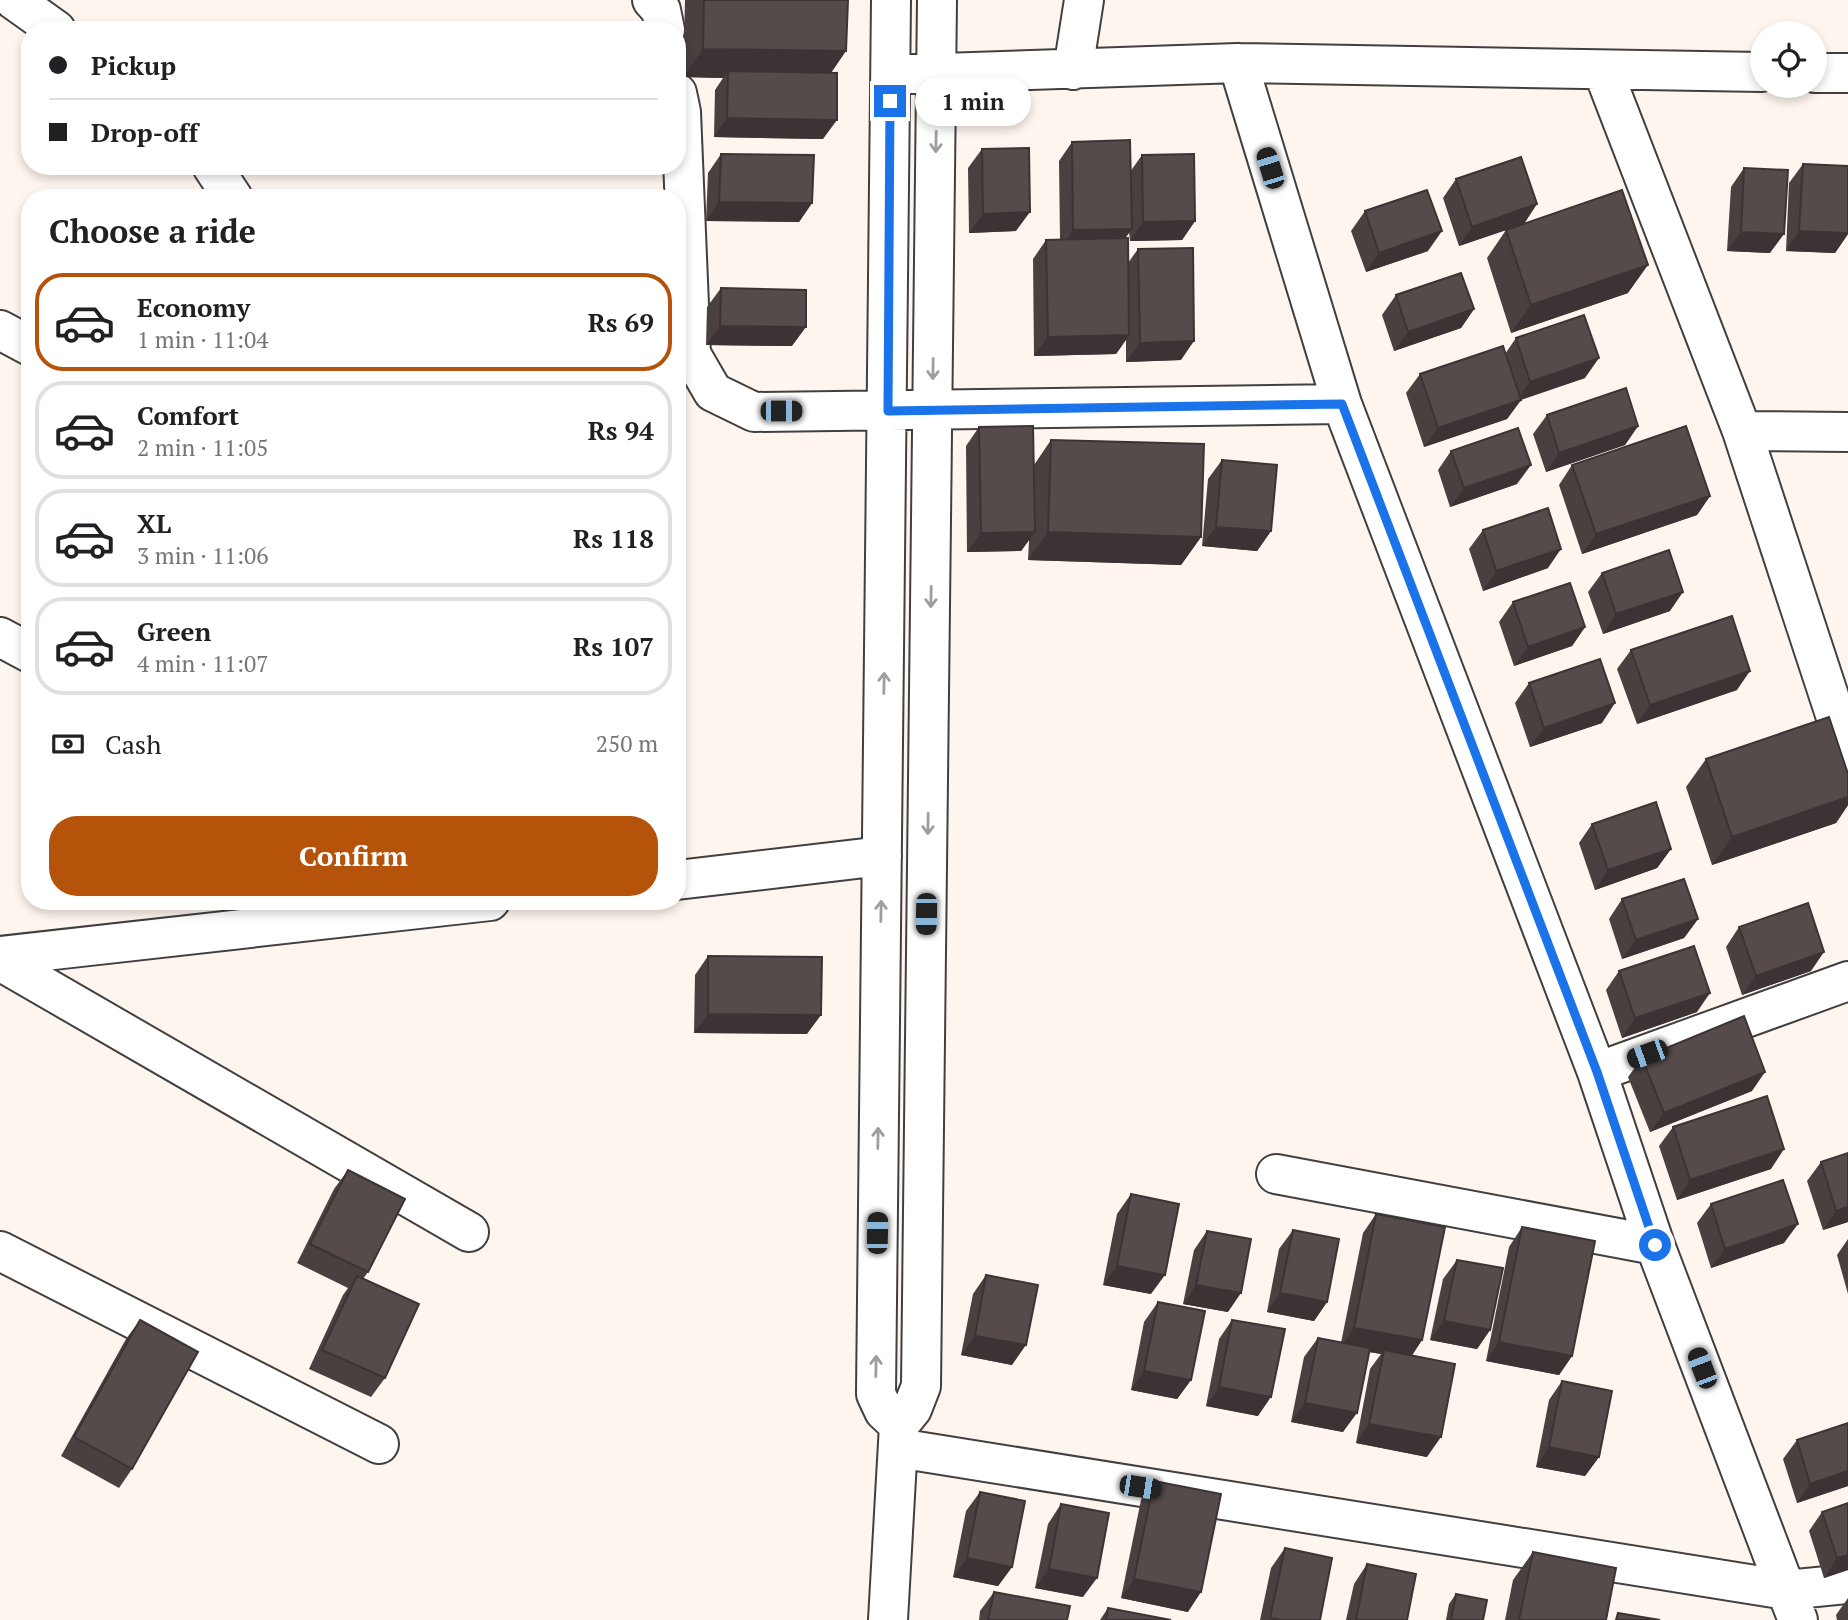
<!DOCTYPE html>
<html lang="en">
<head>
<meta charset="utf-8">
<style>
  :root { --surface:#fff; --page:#f2f2f2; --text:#202124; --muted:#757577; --line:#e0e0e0; --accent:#b45309 }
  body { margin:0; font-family:"PT Serif",serif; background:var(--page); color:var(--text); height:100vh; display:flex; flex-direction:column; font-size:26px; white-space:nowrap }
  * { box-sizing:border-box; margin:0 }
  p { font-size:23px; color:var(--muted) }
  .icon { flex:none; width:38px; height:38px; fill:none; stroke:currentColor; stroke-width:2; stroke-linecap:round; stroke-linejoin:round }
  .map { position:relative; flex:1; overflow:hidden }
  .drawer { position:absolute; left:21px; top:189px; width:665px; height:721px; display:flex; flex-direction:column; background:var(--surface); border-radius:28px; box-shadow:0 4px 10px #0003 }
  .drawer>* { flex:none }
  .guide { position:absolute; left:21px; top:21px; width:665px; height:154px; border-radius:28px; box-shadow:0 4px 10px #0003; display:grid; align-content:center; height:154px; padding:0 28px; background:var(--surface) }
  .fabs { position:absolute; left:1750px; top:21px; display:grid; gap:14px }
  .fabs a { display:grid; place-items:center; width:77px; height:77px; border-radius:50%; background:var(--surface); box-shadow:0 4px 10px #0003; font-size:35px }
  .end { position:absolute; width:32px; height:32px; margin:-16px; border:9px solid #1a73e8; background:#fff; box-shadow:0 0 0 4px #fff }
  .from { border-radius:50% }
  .bubble { position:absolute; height:49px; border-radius:24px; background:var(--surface); box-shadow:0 4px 10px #0003; font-size:23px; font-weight:700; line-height:49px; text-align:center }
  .car { position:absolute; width:21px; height:42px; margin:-21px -10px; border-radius:9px; box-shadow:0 0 5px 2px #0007; background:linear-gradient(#222 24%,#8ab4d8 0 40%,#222 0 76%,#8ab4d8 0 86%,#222 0) }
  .guide b { display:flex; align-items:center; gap:24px; height:66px; font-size:26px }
  .guide b+b { border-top:2px solid var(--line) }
  .guide i { width:18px; height:18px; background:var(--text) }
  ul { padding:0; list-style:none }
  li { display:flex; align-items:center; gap:21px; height:98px; margin:0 14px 10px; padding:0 14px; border:4px solid var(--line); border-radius:28px }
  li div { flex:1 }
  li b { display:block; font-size:26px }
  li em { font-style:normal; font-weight:700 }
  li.on { border-color:var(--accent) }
  li>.icon { width:63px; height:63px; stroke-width:1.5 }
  h2 { padding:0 28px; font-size:32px; line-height:84px }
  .pay { display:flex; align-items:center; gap:18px; height:77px; padding:0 28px; font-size:26px }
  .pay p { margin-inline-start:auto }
  .button { display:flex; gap:14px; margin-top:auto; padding:14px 28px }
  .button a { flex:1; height:80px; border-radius:28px; background:var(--accent); color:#fff; font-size:28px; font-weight:700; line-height:80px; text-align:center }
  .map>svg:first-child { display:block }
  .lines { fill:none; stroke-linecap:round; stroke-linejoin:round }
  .street-casing { stroke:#404040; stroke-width:42 }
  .street { stroke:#fff; stroke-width:38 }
  .wall { fill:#494040 }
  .shaded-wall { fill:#3c3434 }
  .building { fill:#554b4a; stroke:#3c3434; stroke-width:2 }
  .oneway { stroke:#9e9e9e }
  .route { stroke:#1a73e8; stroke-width:9 }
</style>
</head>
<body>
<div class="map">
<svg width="1848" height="1620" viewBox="0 0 1848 1620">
  <rect width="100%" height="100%" fill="#fef6ee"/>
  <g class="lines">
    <defs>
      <path id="street" d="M 14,0 L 56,30
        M 652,0 L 661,10 L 665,30
        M 891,0 L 876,1394 L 884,1411 L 899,1425
        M 1238,63 L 1342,404 L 1597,1072 L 1655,1245 L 1786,1590 L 1848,1584
        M 1073,70 L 1084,0
        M 1603,71 L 1742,431 L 1848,754
        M 1815,73 L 1848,73
        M 911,74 L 1238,63 L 1762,72
        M 677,93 L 681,112 L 691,354 L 713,392 L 754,412 L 1342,404
        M 212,166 L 233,198
        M 0,330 L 30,346
        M 1742,431 L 1848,432
        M 0,637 L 30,653
        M 677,880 L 882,856
        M 0,956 L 490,901
        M 0,961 L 469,1232
        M 1597,1072 L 1848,981
        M 1276,1174 L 1655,1245
        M 0,1251 L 379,1444
        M 898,1448 L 1786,1590 L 1798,1620
        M 888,1620 L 899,1425 L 912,1409 L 921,1386 L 937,0"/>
    </defs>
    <use href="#street" class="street-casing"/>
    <use href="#street" class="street"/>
  </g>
  <path class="wall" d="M 685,0 L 848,0 L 831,73 L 823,139 L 714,137 L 715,90 L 723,78 L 683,77 Z
    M 1072,142 L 1130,172 L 1142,155 L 1195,221 L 1182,240 L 1130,241 L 1129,232 L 1125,238 L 1128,263 L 1138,249 L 1181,360 L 1126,362 L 1126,340 L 1116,354 L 1034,356 L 1033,259 L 1046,240 L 1060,239 L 1059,161 Z
    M 982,149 L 1016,231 L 969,233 L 968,168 Z
    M 721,154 L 812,203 L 799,222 L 706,221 L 708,173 Z
    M 1803,164 L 1848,234 L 1835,253 L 1786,251 L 1789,183 Z
    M 1744,168 L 1770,253 L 1727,251 L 1731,187 Z
    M 1456,179 L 1524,224 L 1628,293 L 1511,333 L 1487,258 L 1506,230 L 1459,246 L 1443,198 Z
    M 1365,211 L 1428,251 L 1366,272 L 1351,231 Z
    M 721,288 L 792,346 L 706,345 L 707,307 Z
    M 1396,295 L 1474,309 L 1461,328 L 1394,351 L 1382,315 Z
    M 1516,338 L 1585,378 L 1521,400 L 1507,419 L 1424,447 L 1406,393 L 1420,374 L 1505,354 Z
    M 1547,415 L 1638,426 L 1625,445 L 1546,472 L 1533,434 Z
    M 979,427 L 1034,465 L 1051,440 L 1201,537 L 1181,565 L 1028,560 L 1029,540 L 1021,551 L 967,552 L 966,446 Z
    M 1451,451 L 1517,484 L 1450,507 L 1438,470 Z
    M 1222,460 L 1271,531 L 1257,551 L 1202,546 L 1208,479 Z
    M 1572,465 L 1710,496 L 1697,515 L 1582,554 L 1559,485 Z
    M 1483,530 L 1548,568 L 1483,591 L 1469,549 Z
    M 1602,573 L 1670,611 L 1603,634 L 1588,592 Z
    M 1513,602 L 1585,627 L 1572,646 L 1514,666 L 1499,622 Z
    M 1631,650 L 1737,690 L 1637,724 L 1617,669 Z
    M 1529,683 L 1602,723 L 1530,747 L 1515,703 Z
    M 1706,759 L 1848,774 L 1848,805 L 1836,823 L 1712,865 L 1686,787 Z
    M 1592,824 L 1671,849 L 1657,868 L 1595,890 L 1579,843 Z
    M 1622,899 L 1698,919 L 1684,938 L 1622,959 L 1609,919 Z
    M 1739,927 L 1811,971 L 1742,995 L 1726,947 Z
    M 708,956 L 807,1034 L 694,1033 L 695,975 Z
    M 1619,971 L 1697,1012 L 1622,1038 L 1606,990 Z
    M 1642,1058 L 1752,1091 L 1650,1132 L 1628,1077 Z
    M 1673,1127 L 1771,1169 L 1677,1200 L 1659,1146 Z
    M 1848,1153 L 1848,1222 L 1823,1230 L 1807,1181 L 1821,1162 Z
    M 348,1170 L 368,1272 L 363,1279 L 385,1378 L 371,1397 L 309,1369 L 343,1295 L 348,1288 L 297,1263 L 334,1189 Z
    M 1131,1194 L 1151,1294 L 1103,1285 L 1117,1214 Z
    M 1711,1204 L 1784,1243 L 1711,1268 L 1697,1223 Z
    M 1376,1214 L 1422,1340 L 1412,1355 L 1427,1457 L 1356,1443 L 1370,1369 L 1381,1354 L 1369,1352 L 1343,1432 L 1291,1422 L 1304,1357 L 1318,1338 L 1341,1343 L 1363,1233 Z
    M 1522,1227 L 1572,1356 L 1559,1375 L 1486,1361 L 1509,1247 Z
    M 1293,1230 L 1327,1302 L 1314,1321 L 1267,1312 L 1279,1249 Z
    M 1207,1231 L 1228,1312 L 1183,1304 L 1194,1250 Z
    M 1848,1239 L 1848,1294 L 1837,1255 Z
    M 1457,1260 L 1490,1330 L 1477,1349 L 1430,1340 L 1443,1279 Z
    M 986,1275 L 1012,1365 L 961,1355 L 973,1294 Z
    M 1158,1302 L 1191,1380 L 1177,1399 L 1131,1390 L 1144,1322 Z
    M 140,1320 L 132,1469 L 119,1488 L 61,1456 L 126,1339 Z
    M 1232,1320 L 1258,1416 L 1206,1406 L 1219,1339 Z
    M 1562,1381 L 1599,1457 L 1585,1476 L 1536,1467 L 1549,1400 Z
    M 1797,1440 L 1848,1486 L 1797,1503 L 1783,1459 Z
    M 1154,1481 L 1188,1612 L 1121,1598 L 1141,1500 Z
    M 980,1492 L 1012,1567 L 998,1586 L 953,1577 L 966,1511 Z
    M 1061,1504 L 1083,1597 L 1035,1588 L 1048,1524 Z
    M 1822,1512 L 1848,1570 L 1824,1578 L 1809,1531 Z
    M 1285,1548 L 1320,1620 L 1260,1620 L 1271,1568 Z
    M 1533,1552 L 1606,1620 L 1505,1620 L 1513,1580 Z
    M 1367,1564 L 1407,1620 L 1346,1620 L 1354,1584 Z
    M 994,1592 L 1067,1620 L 979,1620 L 980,1611 Z
    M 1456,1594 L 1483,1620 L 1446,1620 L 1449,1604 Z
    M 1848,1598 L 1848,1620 L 1837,1620 L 1836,1615 Z
    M 1108,1608 L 1171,1620 L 1100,1620 Z"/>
  <path class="shaded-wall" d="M 703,49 L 846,51 L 827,79 L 728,71 L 723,78 L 683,77 Z
    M 727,118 L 837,120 L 823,139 L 714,137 Z
    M 719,202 L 812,203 L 799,222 L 706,221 Z
    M 1537,204 L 1524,224 L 1459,246 L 1472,227 Z
    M 1030,212 L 1016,231 L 969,233 L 983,214 Z
    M 1195,221 L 1182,240 L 1130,241 L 1143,222 Z
    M 1132,229 L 1118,248 L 1060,249 L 1073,230 Z
    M 1442,231 L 1428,251 L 1366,272 L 1379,253 Z
    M 1799,231 L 1848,234 L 1835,253 L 1786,251 Z
    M 1741,232 L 1784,234 L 1770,253 L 1727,251 Z
    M 1648,265 L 1628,293 L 1511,333 L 1531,305 Z
    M 1474,309 L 1461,328 L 1394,351 L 1408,332 Z
    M 720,326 L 806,327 L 792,346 L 706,345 Z
    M 1129,335 L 1116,354 L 1034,356 L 1048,337 Z
    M 1194,341 L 1181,360 L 1126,362 L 1140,343 Z
    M 1599,358 L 1585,378 L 1516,401 L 1530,382 Z
    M 1521,400 L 1507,419 L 1424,447 L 1438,428 Z
    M 1638,426 L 1625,445 L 1546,472 L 1559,453 Z
    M 1531,465 L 1517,484 L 1450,507 L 1464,488 Z
    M 1710,496 L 1697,515 L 1582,554 L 1596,534 Z
    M 1216,527 L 1271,531 L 1257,551 L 1202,546 Z
    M 1035,532 L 1021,551 L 967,552 L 981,533 Z
    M 1048,532 L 1201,537 L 1181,565 L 1028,560 Z
    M 1561,549 L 1548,568 L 1483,591 L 1496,571 Z
    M 1683,592 L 1670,611 L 1603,634 L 1616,614 Z
    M 1585,627 L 1572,646 L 1514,666 L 1528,647 Z
    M 1750,671 L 1737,690 L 1637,724 L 1650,705 Z
    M 1615,703 L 1602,723 L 1530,747 L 1544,728 Z
    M 1848,797 L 1848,805 L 1836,823 L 1712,865 L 1732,837 Z
    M 1671,849 L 1657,868 L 1595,890 L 1608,870 Z
    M 1698,919 L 1684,938 L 1622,959 L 1636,940 Z
    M 1824,952 L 1811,971 L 1742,995 L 1756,976 Z
    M 1710,993 L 1697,1012 L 1622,1038 L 1635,1018 Z
    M 708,1014 L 821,1015 L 807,1034 L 694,1033 Z
    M 1765,1072 L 1752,1091 L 1650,1132 L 1664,1113 Z
    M 1784,1149 L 1771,1169 L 1677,1200 L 1690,1180 Z
    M 1848,1207 L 1848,1222 L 1823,1230 L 1836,1211 Z
    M 1798,1224 L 1784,1243 L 1711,1268 L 1725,1249 Z
    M 1117,1266 L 1165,1275 L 1151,1294 L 1103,1285 Z
    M 1196,1285 L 1241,1293 L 1228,1312 L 1183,1304 Z
    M 1280,1293 L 1327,1302 L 1314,1321 L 1267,1312 Z
    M 1444,1321 L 1490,1330 L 1477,1349 L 1430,1340 Z
    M 1354,1328 L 1422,1340 L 1409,1360 L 1384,1350 L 1381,1354 L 1341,1347 Z
    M 975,1336 L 1026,1345 L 1012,1365 L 961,1355 Z
    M 1499,1342 L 1572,1356 L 1559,1375 L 1486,1361 Z
    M 1144,1371 L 1191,1380 L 1177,1399 L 1131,1390 Z
    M 1219,1387 L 1271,1397 L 1258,1416 L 1206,1406 Z
    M 1305,1403 L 1357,1413 L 1343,1432 L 1291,1422 Z
    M 1369,1424 L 1441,1437 L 1427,1457 L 1356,1443 Z
    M 1549,1447 L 1599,1457 L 1585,1476 L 1536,1467 Z
    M 1848,1471 L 1848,1486 L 1797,1503 L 1810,1484 Z
    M 1848,1555 L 1848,1570 L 1824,1578 L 1837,1558 Z
    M 967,1558 L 1012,1567 L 998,1586 L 953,1577 Z
    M 1049,1569 L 1097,1578 L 1083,1597 L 1035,1588 Z
    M 1134,1579 L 1201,1592 L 1188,1612 L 1121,1598 Z"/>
  <path class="building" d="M 704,0 L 848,0 L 846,51 L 703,49 Z
    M 728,71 L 837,73 L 837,120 L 727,118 Z
    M 1130,140 L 1132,229 L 1073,230 L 1072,142 Z
    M 1029,148 L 1030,212 L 983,214 L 982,149 Z
    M 721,154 L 814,155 L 812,203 L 719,202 Z
    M 1194,154 L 1195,221 L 1143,222 L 1142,155 Z
    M 1521,157 L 1537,204 L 1472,227 L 1456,179 Z
    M 1803,164 L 1848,166 L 1848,233 L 1799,231 Z
    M 1744,168 L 1788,170 L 1784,234 L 1741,232 Z
    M 1427,190 L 1442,231 L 1379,253 L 1365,211 Z
    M 1622,190 L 1648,265 L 1531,305 L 1506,230 Z
    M 1128,238 L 1129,335 L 1048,337 L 1046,240 Z
    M 1193,248 L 1194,341 L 1140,343 L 1138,249 Z
    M 1461,273 L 1474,309 L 1408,332 L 1396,295 Z
    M 721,288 L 806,290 L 806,327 L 720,326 Z
    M 1584,315 L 1599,358 L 1530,382 L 1516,338 Z
    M 1503,346 L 1521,400 L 1438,428 L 1420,374 Z
    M 1626,388 L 1638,426 L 1559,453 L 1547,415 Z
    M 1033,426 L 1035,532 L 981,533 L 979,427 Z
    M 1686,426 L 1710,496 L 1596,534 L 1572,465 Z
    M 1518,428 L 1531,465 L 1464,488 L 1451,451 Z
    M 1051,440 L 1204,444 L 1201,537 L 1048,532 Z
    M 1222,460 L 1277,465 L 1271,531 L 1216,527 Z
    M 1548,508 L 1561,549 L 1496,571 L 1483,530 Z
    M 1669,550 L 1683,592 L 1616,614 L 1602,573 Z
    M 1570,583 L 1585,627 L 1528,647 L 1513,602 Z
    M 1732,616 L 1750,671 L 1650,705 L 1631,650 Z
    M 1600,659 L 1615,703 L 1544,728 L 1529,683 Z
    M 1829,717 L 1848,774 L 1848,797 L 1732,837 L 1706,759 Z
    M 1656,802 L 1671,849 L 1608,870 L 1592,824 Z
    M 1684,879 L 1698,919 L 1636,940 L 1622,899 Z
    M 1808,903 L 1824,952 L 1756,976 L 1739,927 Z
    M 1694,946 L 1710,993 L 1635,1018 L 1619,971 Z
    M 708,956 L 822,957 L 821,1015 L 708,1014 Z
    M 1744,1016 L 1765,1072 L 1664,1113 L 1642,1058 Z
    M 1767,1096 L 1784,1149 L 1690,1180 L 1673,1127 Z
    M 1848,1153 L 1848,1207 L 1836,1211 L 1821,1162 Z
    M 348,1170 L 405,1199 L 368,1272 L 310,1244 Z
    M 1783,1180 L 1798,1224 L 1725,1249 L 1711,1204 Z
    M 1131,1194 L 1179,1204 L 1165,1275 L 1117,1266 Z
    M 1376,1214 L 1445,1227 L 1422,1340 L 1354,1328 Z
    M 1522,1227 L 1595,1241 L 1572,1356 L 1499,1342 Z
    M 1293,1230 L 1339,1239 L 1327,1302 L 1280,1293 Z
    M 1207,1231 L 1251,1239 L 1241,1293 L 1196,1285 Z
    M 1457,1260 L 1503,1268 L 1490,1330 L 1444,1321 Z
    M 986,1275 L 1038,1285 L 1026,1345 L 975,1336 Z
    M 357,1276 L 419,1304 L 385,1378 L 322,1350 Z
    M 1158,1302 L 1205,1311 L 1191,1380 L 1144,1371 Z
    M 140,1320 L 198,1352 L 132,1469 L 74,1437 Z
    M 1232,1320 L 1285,1329 L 1271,1397 L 1219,1387 Z
    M 1318,1338 L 1370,1348 L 1357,1413 L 1305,1403 Z
    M 1384,1350 L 1455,1364 L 1441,1437 L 1369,1424 Z
    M 1562,1381 L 1612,1391 L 1599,1457 L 1549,1447 Z
    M 1848,1423 L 1848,1471 L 1810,1484 L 1797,1440 Z
    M 1154,1481 L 1221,1494 L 1201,1592 L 1134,1579 Z
    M 980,1492 L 1025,1501 L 1012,1567 L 967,1558 Z
    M 1848,1503 L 1848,1555 L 1837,1558 L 1822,1512 Z
    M 1061,1504 L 1109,1513 L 1097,1578 L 1049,1569 Z
    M 1285,1548 L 1332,1558 L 1320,1620 L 1280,1620 L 1270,1618 Z
    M 1533,1552 L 1616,1568 L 1606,1620 L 1519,1620 Z
    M 1367,1564 L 1416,1574 L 1407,1620 L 1356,1620 Z
    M 994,1592 L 1070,1606 L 1067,1620 L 988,1620 Z
    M 1456,1594 L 1487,1600 L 1483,1620 L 1451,1620 Z
    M 1108,1608 L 1171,1620 L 1106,1620 Z
    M 1618,1613 L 1660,1620 L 1616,1620 Z"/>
  <defs><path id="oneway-shaft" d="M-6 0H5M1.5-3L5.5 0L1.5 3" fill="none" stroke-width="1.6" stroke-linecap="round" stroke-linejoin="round" transform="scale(1.75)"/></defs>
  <g class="oneway">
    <use href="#oneway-shaft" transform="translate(936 142) rotate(91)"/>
    <use href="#oneway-shaft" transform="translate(933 369) rotate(91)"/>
    <use href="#oneway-shaft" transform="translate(931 597) rotate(91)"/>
    <use href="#oneway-shaft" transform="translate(884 683) rotate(-89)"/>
    <use href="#oneway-shaft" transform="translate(928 824) rotate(91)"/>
    <use href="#oneway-shaft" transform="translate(881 911) rotate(-89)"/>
    <use href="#oneway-shaft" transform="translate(878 1138) rotate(-89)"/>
    <use href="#oneway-shaft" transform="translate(876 1366) rotate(-89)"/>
  </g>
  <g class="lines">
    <path class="route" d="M 890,101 L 888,411 L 1342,404 L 1597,1072 L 1655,1245"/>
  </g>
</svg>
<div class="fabs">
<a><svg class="icon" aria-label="locate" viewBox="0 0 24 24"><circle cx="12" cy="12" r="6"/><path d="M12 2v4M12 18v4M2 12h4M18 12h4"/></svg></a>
</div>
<i class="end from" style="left:1655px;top:1245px"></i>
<i class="end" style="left:890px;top:101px"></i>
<div class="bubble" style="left:915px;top:77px;width:116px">1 min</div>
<i class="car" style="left:1270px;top:168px;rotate:343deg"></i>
<i class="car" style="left:781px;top:411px;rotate:90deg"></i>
<i class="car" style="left:926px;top:914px;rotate:181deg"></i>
<i class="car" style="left:1647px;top:1054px;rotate:250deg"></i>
<i class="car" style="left:877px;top:1233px;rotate:1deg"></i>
<i class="car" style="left:1702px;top:1368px;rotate:339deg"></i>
<i class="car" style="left:1140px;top:1487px;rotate:99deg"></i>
<div class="guide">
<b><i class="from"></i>Pickup</b>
<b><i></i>Drop-off</b>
</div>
<section class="drawer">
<h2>Choose a ride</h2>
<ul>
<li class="on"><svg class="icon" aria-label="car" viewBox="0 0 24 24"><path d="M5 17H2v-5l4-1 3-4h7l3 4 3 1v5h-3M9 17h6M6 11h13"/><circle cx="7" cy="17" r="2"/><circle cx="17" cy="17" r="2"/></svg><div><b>Economy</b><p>1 min · 11:04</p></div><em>Rs 69</em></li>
<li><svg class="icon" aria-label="car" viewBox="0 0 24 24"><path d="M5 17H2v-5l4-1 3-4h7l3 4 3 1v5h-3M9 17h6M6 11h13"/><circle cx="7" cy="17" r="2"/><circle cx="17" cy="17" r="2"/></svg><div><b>Comfort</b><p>2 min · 11:05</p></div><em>Rs 94</em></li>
<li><svg class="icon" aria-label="car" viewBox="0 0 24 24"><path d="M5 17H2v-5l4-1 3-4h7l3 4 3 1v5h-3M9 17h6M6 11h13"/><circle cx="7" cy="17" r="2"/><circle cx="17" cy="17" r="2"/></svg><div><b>XL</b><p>3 min · 11:06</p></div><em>Rs 118</em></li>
<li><svg class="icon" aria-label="car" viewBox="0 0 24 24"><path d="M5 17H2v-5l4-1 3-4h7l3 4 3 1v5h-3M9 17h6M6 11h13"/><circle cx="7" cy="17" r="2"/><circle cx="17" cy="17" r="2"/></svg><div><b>Green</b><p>4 min · 11:07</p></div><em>Rs 107</em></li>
</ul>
<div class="pay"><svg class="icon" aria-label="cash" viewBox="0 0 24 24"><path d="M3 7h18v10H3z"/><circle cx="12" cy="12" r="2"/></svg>Cash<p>250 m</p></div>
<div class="button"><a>Confirm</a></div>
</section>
</div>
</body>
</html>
